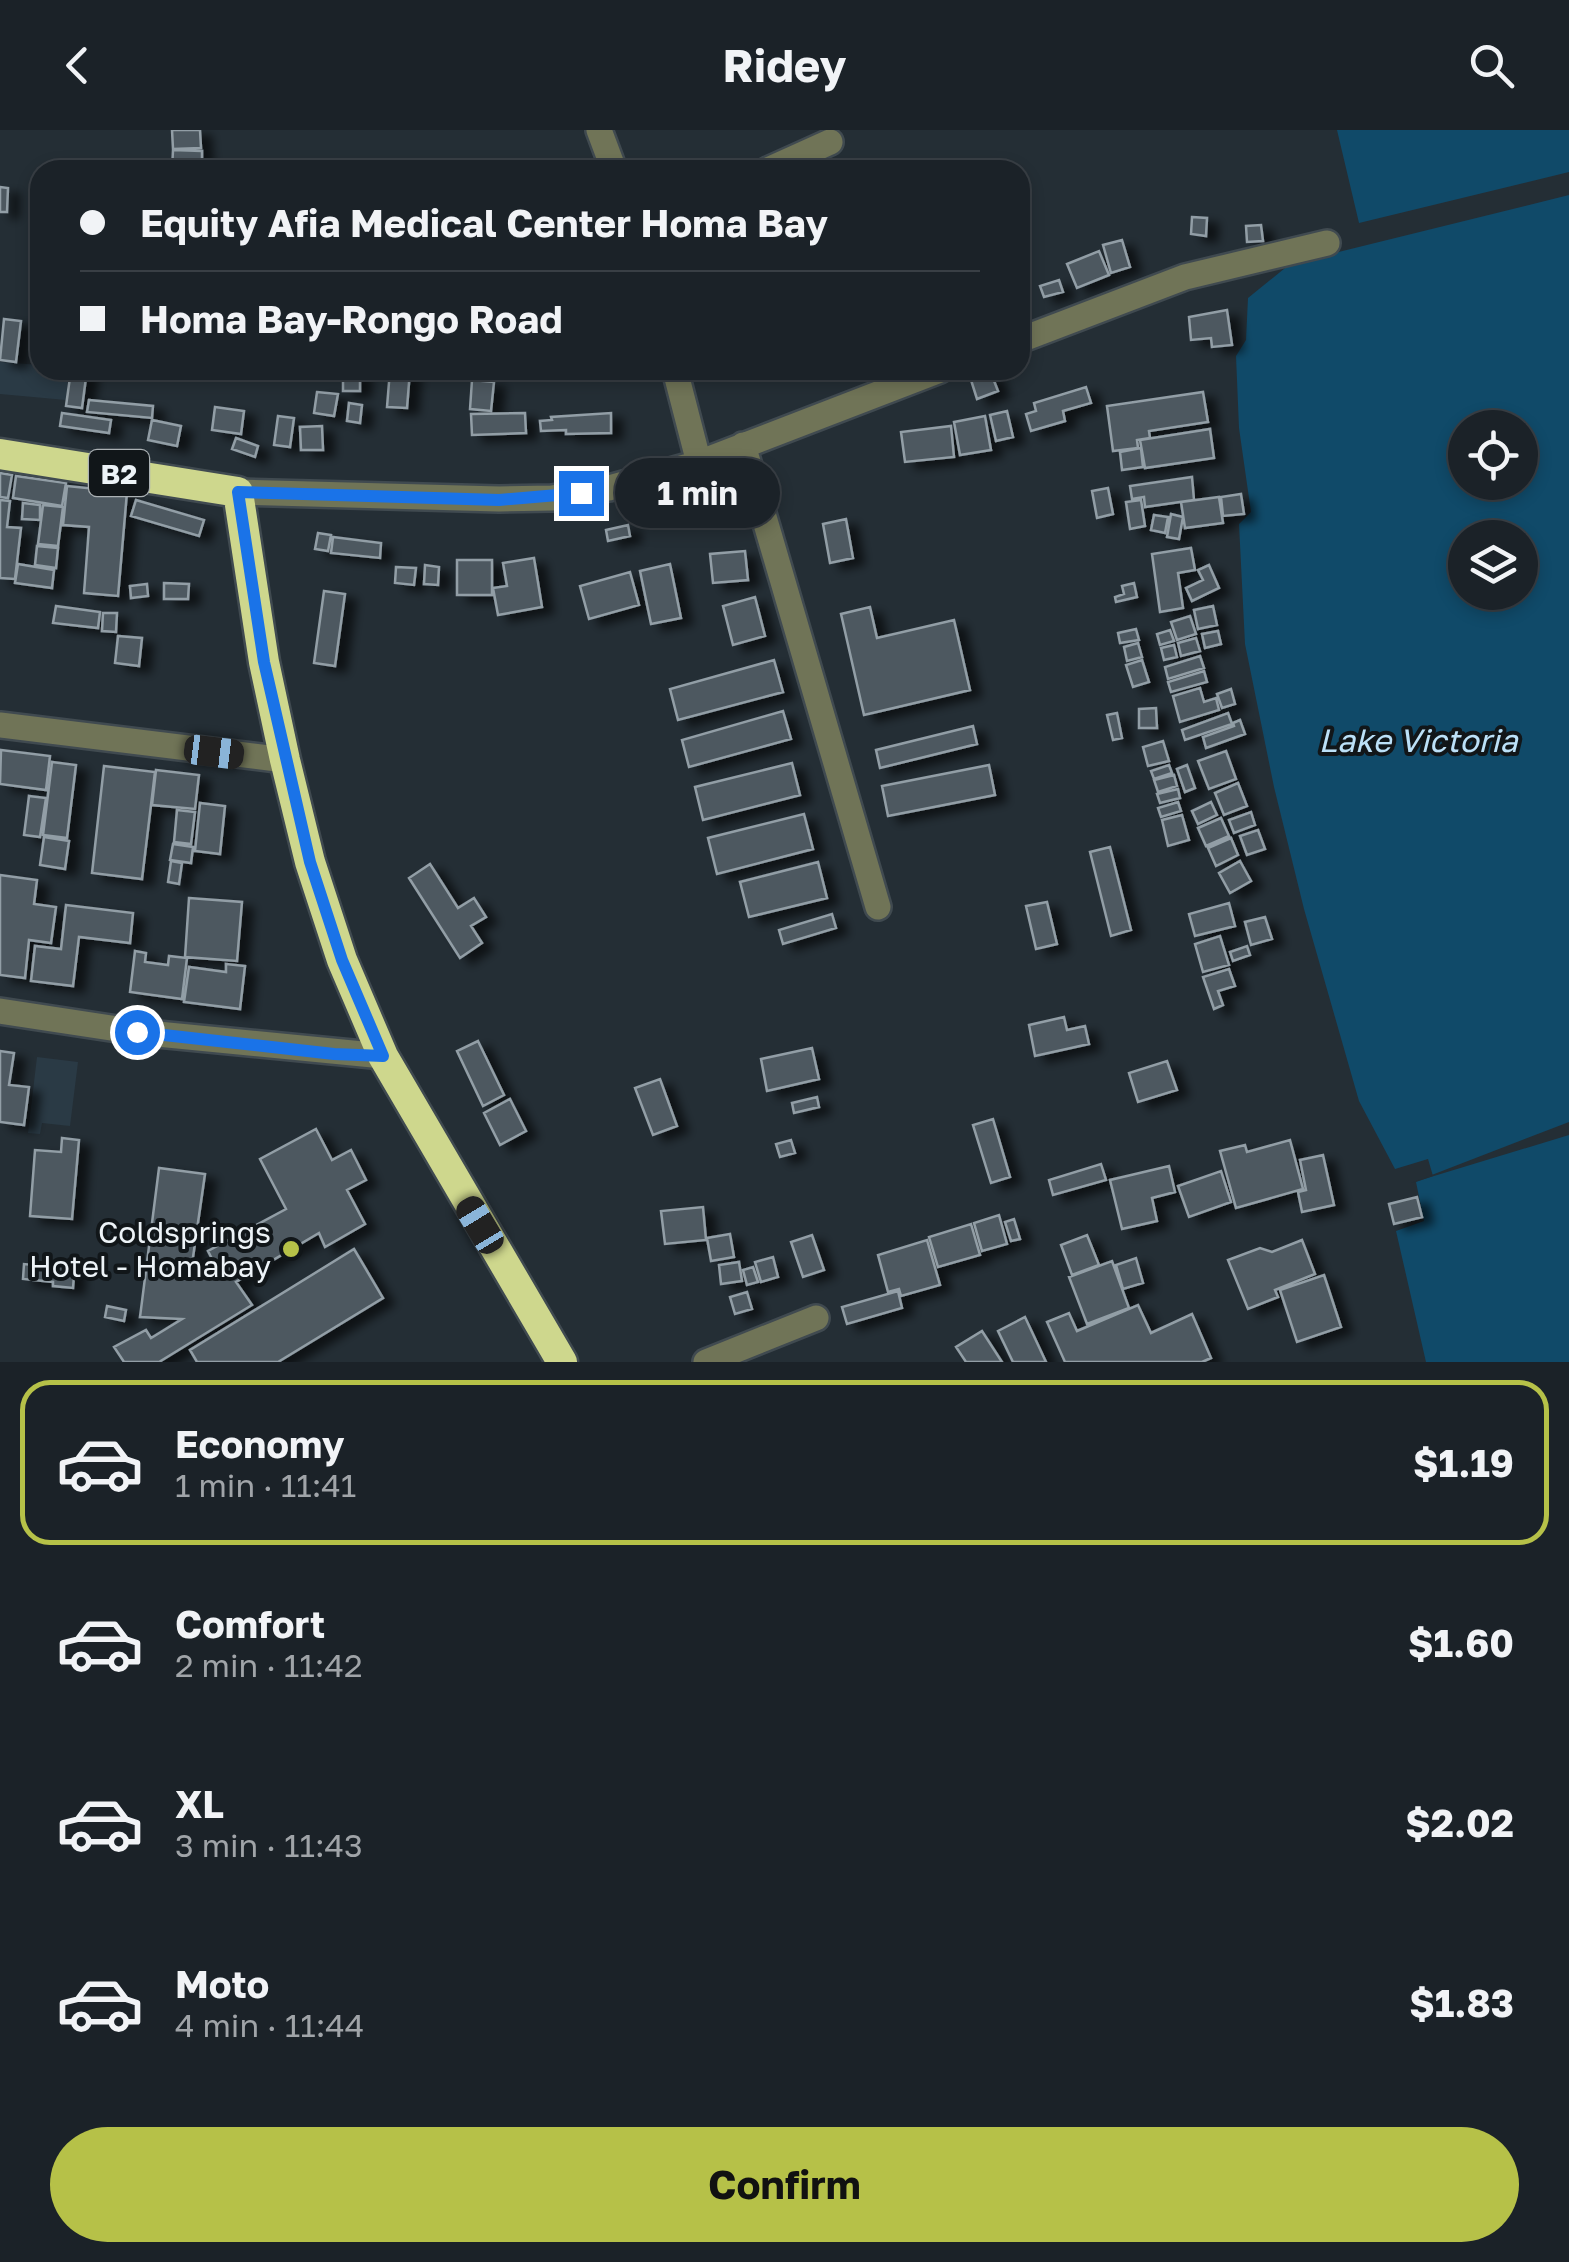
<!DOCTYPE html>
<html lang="en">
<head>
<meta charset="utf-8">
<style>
  :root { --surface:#1b2228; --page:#242a30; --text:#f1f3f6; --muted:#a0a4a8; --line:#393f45; --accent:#b6c148 }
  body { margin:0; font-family:"Golos Text",sans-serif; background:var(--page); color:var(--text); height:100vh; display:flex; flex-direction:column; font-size:38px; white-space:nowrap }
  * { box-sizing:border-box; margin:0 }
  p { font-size:32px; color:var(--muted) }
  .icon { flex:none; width:55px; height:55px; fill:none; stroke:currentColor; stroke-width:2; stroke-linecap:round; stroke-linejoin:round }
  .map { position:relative; height:1232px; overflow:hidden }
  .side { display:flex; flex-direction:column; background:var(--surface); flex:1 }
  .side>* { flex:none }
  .top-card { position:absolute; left:30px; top:30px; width:1000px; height:220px; border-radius:30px; box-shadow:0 5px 15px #0003,0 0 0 2px var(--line); display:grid; align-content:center; height:220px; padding:0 50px; background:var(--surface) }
  .controls { position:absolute; left:1448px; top:280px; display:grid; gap:20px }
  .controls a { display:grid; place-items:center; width:90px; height:90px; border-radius:50%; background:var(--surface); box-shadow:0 5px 15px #0003,0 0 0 2px var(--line); font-size:50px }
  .end { position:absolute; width:45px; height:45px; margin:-22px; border:12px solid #1a73e8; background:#fff; box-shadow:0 0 0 5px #fff }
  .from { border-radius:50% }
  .bubble { position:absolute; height:70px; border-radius:35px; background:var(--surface); box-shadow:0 5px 15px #0003,0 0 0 2px var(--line); font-size:32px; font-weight:700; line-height:70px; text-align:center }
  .car { position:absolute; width:30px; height:60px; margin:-30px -15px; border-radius:12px; box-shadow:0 0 8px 2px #0007; background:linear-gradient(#222 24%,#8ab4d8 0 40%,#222 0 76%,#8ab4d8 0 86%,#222 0) }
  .top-card b { display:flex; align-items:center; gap:35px; height:95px; font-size:38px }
  .top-card b+b { border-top:2px solid var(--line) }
  .top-card i { width:25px; height:25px; background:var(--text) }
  ul { padding:18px 0 0; list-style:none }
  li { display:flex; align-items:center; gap:30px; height:165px; margin:0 20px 15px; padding:0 30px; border:5px solid transparent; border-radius:30px }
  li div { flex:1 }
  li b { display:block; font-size:38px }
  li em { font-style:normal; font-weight:700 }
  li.selected { border-color:var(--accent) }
  li>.icon { width:90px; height:90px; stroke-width:1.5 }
  .action { display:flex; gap:20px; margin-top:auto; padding:20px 50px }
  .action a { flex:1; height:115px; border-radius:60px; background:var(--accent); color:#111; font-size:40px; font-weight:700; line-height:115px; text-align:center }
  header { display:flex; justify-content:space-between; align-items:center; height:130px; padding:0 50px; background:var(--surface); font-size:45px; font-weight:700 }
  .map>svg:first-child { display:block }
  .built { fill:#2a3a45 }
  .water { fill:#104a69; fill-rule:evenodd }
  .pier { fill:#242e35 }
  .building { fill:#4e5960; stroke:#929ea6; stroke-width:2.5; filter:url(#shadow) }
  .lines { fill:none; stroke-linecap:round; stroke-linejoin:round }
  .street-casing { stroke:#404a50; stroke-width:30 }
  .highway-casing { stroke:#404a50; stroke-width:35 }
  .street { stroke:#707457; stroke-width:25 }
  .highway { stroke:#ced78d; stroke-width:30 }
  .route { stroke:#1a73e8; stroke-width:12 }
  .poi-dot { fill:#b6c148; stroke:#111619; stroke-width:4 }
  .labels { text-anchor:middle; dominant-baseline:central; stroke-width:8; stroke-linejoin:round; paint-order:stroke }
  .shield { fill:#111619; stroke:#abb1b4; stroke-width:2.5 }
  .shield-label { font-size:28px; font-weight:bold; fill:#edf3f7 }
  .poi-label { font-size:30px; fill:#edf3f7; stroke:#111619; text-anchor:end }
  .water-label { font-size:32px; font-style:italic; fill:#bce1f8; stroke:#111619 }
</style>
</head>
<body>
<header><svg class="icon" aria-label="back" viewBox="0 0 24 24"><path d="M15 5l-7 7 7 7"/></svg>Ridey<svg class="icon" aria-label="search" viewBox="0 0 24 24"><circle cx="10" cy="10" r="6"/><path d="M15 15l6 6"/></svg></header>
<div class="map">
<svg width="1569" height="1232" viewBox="0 0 1569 1232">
  <defs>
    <filter id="shadow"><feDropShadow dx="11" dy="6" stdDeviation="5" flood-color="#0009"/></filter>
  </defs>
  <rect width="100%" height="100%" fill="#242e35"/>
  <path class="built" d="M 0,232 L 40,235 L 40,240 L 69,240 L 66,270 L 0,264 Z
    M 37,927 L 78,932 L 70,996 L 42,993 L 40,1004 L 28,1003 Z"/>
  <path class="water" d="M 1337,0 L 1569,0 L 1569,42 L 1359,93 Z
    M 1569,65 L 1569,1232 L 1426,1232 L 1396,1101 L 1424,1091 L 1416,1052 L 1433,1046 L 1428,1029 L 1395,1039 L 1359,971 L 1304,779 L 1274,657 L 1245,514 L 1239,394 L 1251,382 L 1239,298 L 1236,226 L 1246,210 L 1248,168 L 1290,134 ZM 1465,298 L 1520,298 L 1520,352 L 1465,352 ZM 1465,408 L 1520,408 L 1520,462 L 1465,462 Z"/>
  <path class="pier" d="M 1569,992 L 1569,1005 L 1411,1053 Z"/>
  <path class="building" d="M 172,0 L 200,0 L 201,18 L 173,19 Z
    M 173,20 L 202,21 L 202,40 L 172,40 Z
    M 0,57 L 8,58 L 7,82 L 0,82 Z
    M 1192,87 L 1207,88 L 1206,106 L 1191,104 Z
    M 1261,95 L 1263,111 L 1247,112 L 1246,96 Z
    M 1122,110 L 1130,137 L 1111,143 L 1103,115 Z
    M 1099,121 L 1109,145 L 1077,158 L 1067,134 Z
    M 1059,150 L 1063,162 L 1044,167 L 1040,156 Z
    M 1227,180 L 1232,215 L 1212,217 L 1211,208 L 1191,210 L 1189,187 Z
    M 4,189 L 21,191 L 16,232 L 0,230 Z
    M 71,240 L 87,240 L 82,278 L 66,276 Z
    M 343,240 L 360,240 L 360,261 L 343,261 Z
    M 390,240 L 410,240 L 407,278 L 387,277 Z
    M 991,243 L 998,261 L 977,269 L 971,250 Z
    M 472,250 L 494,252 L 491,281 L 470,279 Z
    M 1086,257 L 1091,273 L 1063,281 L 1065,291 L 1031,301 L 1026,284 L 1036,281 L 1034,273 Z
    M 317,262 L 338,264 L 334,286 L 314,283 Z
    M 1203,262 L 1208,292 L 1149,301 L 1150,308 L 1137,310 L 1138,318 L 1113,321 L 1107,276 Z
    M 89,270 L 153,276 L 152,288 L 87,282 Z
    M 349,273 L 362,275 L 360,293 L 347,291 Z
    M 215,277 L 244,281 L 241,304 L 212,300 Z
    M 1007,281 L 1013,307 L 996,311 L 990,285 Z
    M 62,283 L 111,290 L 109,303 L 60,296 Z
    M 525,283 L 526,303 L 472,305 L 471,284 Z
    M 611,283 L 611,303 L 566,304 L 566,300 L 541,301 L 540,291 L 552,290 L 551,287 Z
    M 278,286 L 294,288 L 290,317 L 274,315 Z
    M 985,286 L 991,320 L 960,325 L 954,292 Z
    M 152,290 L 181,296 L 177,316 L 148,310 Z
    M 322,296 L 323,320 L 301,320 L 300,297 Z
    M 951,296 L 954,327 L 905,332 L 901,302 Z
    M 1210,299 L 1214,328 L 1145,338 L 1140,310 Z
    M 236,308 L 258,316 L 255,327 L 232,319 Z
    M 1141,318 L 1143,337 L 1122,340 L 1120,322 Z
    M 0,343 L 12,345 L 8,368 L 0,367 Z
    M 16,346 L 66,353 L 62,376 L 13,368 Z
    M 1192,347 L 1194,370 L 1145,377 L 1144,367 L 1132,369 L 1130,356 Z
    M 67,356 L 127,362 L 118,466 L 84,463 L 89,397 L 63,395 Z
    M 1108,358 L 1113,384 L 1097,388 L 1092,361 Z
    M 1241,364 L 1244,384 L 1223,386 L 1221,367 Z
    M 1219,367 L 1223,393 L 1185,398 L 1181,372 Z
    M 0,370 L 10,371 L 7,397 L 21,398 L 15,449 L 0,448 Z
    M 136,370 L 204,390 L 199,406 L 131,386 Z
    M 1141,370 L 1145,396 L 1130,399 L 1126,372 Z
    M 23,373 L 40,375 L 40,390 L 22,389 Z
    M 43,375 L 63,377 L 58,416 L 38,414 Z
    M 1171,384 L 1183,387 L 1179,409 L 1167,407 Z
    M 1154,385 L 1168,387 L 1165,403 L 1151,400 Z
    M 846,389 L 853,428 L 830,433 L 823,394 Z
    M 628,395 L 630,406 L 608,411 L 606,400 Z
    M 318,403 L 331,405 L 328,421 L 315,419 Z
    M 333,407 L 381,413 L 380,428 L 331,423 Z
    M 37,416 L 58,418 L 56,438 L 35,435 Z
    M 1191,418 L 1195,440 L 1178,443 L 1183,478 L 1160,482 L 1152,424 Z
    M 745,421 L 748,450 L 713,453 L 710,424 Z
    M 534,428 L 542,477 L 498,485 L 493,458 L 507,456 L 503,433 Z
    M 457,430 L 492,430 L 492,465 L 457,465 Z
    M 18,434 L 54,440 L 52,458 L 15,453 Z
    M 670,434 L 681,488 L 651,494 L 640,441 Z
    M 425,435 L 439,437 L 438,455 L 424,454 Z
    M 1209,435 L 1219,458 L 1192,471 L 1186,458 L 1203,450 L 1198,440 Z
    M 396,437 L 416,438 L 414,455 L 395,453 Z
    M 630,442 L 639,475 L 589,489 L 580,456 Z
    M 164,453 L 189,454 L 188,469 L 164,469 Z
    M 1134,453 L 1137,467 L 1116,472 L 1115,467 L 1124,464 L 1122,456 Z
    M 147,454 L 148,466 L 131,468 L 130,456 Z
    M 324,461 L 345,464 L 335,536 L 314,533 Z
    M 755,467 L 765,506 L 733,515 L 723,476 Z
    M 56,476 L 100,482 L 98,498 L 53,493 Z
    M 1213,476 L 1217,495 L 1198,499 L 1194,480 Z
    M 870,477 L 877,508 L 954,490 L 970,560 L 864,585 L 841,484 Z
    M 103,483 L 117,483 L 116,502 L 102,501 Z
    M 1190,486 L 1196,504 L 1177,510 L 1171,492 Z
    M 1136,499 L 1139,510 L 1120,513 L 1118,503 Z
    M 1170,500 L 1174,511 L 1160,515 L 1157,504 Z
    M 1218,501 L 1221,514 L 1205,518 L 1202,504 Z
    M 118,506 L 142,508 L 139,536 L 115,533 Z
    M 1196,508 L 1200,521 L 1181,526 L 1178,513 Z
    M 1138,513 L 1142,527 L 1127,531 L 1124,517 Z
    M 1174,515 L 1177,527 L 1164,530 L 1161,518 Z
    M 1200,526 L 1204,538 L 1168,549 L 1165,537 Z
    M 774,530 L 783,562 L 678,590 L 670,559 Z
    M 1142,530 L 1149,552 L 1133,557 L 1126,535 Z
    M 1204,541 L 1207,552 L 1171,562 L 1168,552 Z
    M 1200,558 L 1204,572 L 1216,568 L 1219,580 L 1180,592 L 1173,566 Z
    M 1231,559 L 1235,574 L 1222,578 L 1217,564 Z
    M 1156,578 L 1157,598 L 1139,598 L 1139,579 Z
    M 783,581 L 791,609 L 689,637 L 682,610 Z
    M 1117,583 L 1122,608 L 1113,610 L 1107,585 Z
    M 1228,583 L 1232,594 L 1185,610 L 1182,600 Z
    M 1240,590 L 1245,604 L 1206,618 L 1203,607 L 1234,596 L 1233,593 Z
    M 973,596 L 977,614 L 880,638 L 876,620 Z
    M 1163,611 L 1169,631 L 1148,636 L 1143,617 Z
    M 1,620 L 50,626 L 46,660 L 0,654 Z
    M 1226,621 L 1236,649 L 1209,659 L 1198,631 Z
    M 52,632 L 76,635 L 67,708 L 43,705 Z
    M 792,633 L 800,665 L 703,690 L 695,657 Z
    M 989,635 L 995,665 L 888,686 L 882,656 Z
    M 1169,635 L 1172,643 L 1154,649 L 1151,641 Z
    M 1187,635 L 1195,658 L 1185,662 L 1177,639 Z
    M 104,636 L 155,642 L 142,749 L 92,743 Z
    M 156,640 L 199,645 L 195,679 L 152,675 Z
    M 1174,645 L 1177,656 L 1158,662 L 1154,650 Z
    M 1238,653 L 1247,676 L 1224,685 L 1215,663 Z
    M 1178,659 L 1180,668 L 1160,673 L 1157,664 Z
    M 29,666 L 46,668 L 40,707 L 24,705 Z
    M 1178,672 L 1181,681 L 1161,687 L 1158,678 Z
    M 1211,672 L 1217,685 L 1198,694 L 1192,681 Z
    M 200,673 L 225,676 L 220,724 L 195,721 Z
    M 177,680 L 195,682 L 191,714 L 174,712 Z
    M 1251,682 L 1255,695 L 1234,703 L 1229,690 Z
    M 804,684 L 813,719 L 717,744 L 708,708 Z
    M 1182,685 L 1189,710 L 1168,716 L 1162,690 Z
    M 1221,688 L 1229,706 L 1206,716 L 1198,698 Z
    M 1258,700 L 1265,719 L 1247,725 L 1240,706 Z
    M 44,707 L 69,711 L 65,739 L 40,735 Z
    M 1231,708 L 1238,725 L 1216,736 L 1208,718 Z
    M 173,714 L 193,717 L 191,733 L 170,730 Z
    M 1110,717 L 1131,800 L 1111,806 L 1090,722 Z
    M 171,731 L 182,733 L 179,754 L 168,752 Z
    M 1240,731 L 1251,751 L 1230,763 L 1219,743 Z
    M 818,732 L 827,768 L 749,787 L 740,752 Z
    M 430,734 L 458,778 L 474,768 L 486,787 L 471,796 L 482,813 L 460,828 L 409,748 Z
    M 0,745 L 37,750 L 34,774 L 56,777 L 51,813 L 29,810 L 25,848 L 0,845 Z
    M 189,768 L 242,772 L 237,831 L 185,827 Z
    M 1047,772 L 1057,814 L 1036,819 L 1026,776 Z
    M 1229,773 L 1235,796 L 1195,806 L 1189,784 Z
    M 66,775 L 133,783 L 130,813 L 79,807 L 73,856 L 31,851 L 35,816 L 61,819 Z
    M 832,784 L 836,798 L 783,814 L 779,800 Z
    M 1265,787 L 1272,809 L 1251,815 L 1245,792 Z
    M 1220,806 L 1229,835 L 1203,842 L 1195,814 Z
    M 1247,816 L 1250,825 L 1233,831 L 1230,822 Z
    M 135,821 L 146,823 L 145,832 L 168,835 L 169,826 L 187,828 L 182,869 L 130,862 Z
    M 226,834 L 245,836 L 240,879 L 184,872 L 189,837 L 226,842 Z
    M 1229,839 L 1235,856 L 1218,861 L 1223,875 L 1214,879 L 1203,847 Z
    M 1064,887 L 1067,900 L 1085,896 L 1089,914 L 1035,926 L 1029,895 Z
    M 478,911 L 504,965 L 483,976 L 457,921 Z
    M 812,918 L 819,949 L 767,961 L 761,929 Z
    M 0,921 L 14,923 L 9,955 L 29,957 L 24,995 L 0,992 Z
    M 1167,931 L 1177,960 L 1138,972 L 1129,943 Z
    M 660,949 L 677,996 L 653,1005 L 635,958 Z
    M 817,967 L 819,977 L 794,983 L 792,973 Z
    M 510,969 L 526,1001 L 500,1015 L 484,983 Z
    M 993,989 L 1010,1047 L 991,1053 L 973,995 Z
    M 316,999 L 332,1030 L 351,1020 L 366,1050 L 347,1060 L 365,1094 L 325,1117 L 319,1103 L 236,1152 L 252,1175 L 159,1232 L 124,1232 L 114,1217 L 146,1200 L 151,1208 L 182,1189 L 140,1187 L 159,1038 L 205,1044 L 192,1134 L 198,1148 L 217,1139 L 208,1121 L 286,1079 L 260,1029 Z
    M 62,1008 L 79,1010 L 72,1089 L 30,1086 L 35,1020 L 61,1022 Z
    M 791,1010 L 795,1023 L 780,1027 L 776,1014 Z
    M 1290,1010 L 1303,1059 L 1236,1078 L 1220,1021 L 1245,1015 L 1247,1022 Z
    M 1323,1025 L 1334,1075 L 1302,1082 L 1298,1062 L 1306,1060 L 1300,1030 Z
    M 1101,1034 L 1106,1050 L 1053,1065 L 1049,1050 Z
    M 1169,1036 L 1175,1062 L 1152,1068 L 1157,1091 L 1122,1099 L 1110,1050 Z
    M 1221,1041 L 1231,1072 L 1189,1087 L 1178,1056 Z
    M 1417,1067 L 1422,1087 L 1394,1094 L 1389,1074 Z
    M 703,1077 L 706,1110 L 665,1114 L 661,1081 Z
    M 999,1085 L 1007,1114 L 982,1121 L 974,1093 Z
    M 1014,1089 L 1020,1109 L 1011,1111 L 1005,1092 Z
    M 971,1094 L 980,1125 L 938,1137 L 929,1107 Z
    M 730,1104 L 734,1127 L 711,1131 L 707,1108 Z
    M 812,1105 L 824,1140 L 803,1147 L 791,1112 Z
    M 1087,1105 L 1099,1135 L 1072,1145 L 1061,1115 Z
    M 927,1110 L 940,1155 L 901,1166 L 899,1159 L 888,1162 L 878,1125 Z
    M 1302,1110 L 1315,1144 L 1275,1160 L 1278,1167 L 1248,1179 L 1228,1130 L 1260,1118 L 1272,1122 Z
    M 354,1119 L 383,1168 L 278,1232 L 197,1232 L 190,1220 Z
    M 773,1127 L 778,1147 L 761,1152 L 755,1132 Z
    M 1136,1128 L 1143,1153 L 1123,1159 L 1116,1135 Z
    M 55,1131 L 75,1133 L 73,1158 L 53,1156 L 53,1152 L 23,1149 L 24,1134 L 54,1137 Z
    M 1112,1131 L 1129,1178 L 1087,1194 L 1069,1147 Z
    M 739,1132 L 742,1151 L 721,1154 L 719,1135 Z
    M 753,1137 L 758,1152 L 747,1155 L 743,1140 Z
    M 1324,1145 L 1341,1197 L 1297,1212 L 1280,1160 Z
    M 898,1161 L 902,1178 L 847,1194 L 842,1177 Z
    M 747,1162 L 752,1179 L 735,1184 L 730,1167 Z
    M 1138,1175 L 1151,1203 L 1192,1184 L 1211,1228 L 1202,1232 L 1065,1232 L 1047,1192 L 1069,1183 L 1077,1201 Z
    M 107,1176 L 126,1180 L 124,1191 L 105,1187 Z
    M 1025,1187 L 1046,1232 L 1013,1232 L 998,1201 Z
    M 982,1201 L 1002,1232 L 966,1232 L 956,1217 Z"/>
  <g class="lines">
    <defs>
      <path id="street" d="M 599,0 L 614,40
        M 768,40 L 830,12
        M 1020,210 L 1185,147 L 1327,113
        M 675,240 L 699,333
        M 743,315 L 878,777
        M 238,362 L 499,369 L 552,368 L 609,358 L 699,333 L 940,240
        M 0,595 L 285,630
        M 0,881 L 137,902 L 383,926
        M 706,1232 L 816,1188"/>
      <path id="highway" d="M 0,324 L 238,362 L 264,532 L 285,630 L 310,732 L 342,830 L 383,926 L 562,1232"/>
    </defs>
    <use href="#street" class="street-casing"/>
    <use href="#highway" class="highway-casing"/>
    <use href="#street" class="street"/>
    <use href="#highway" class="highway"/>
  </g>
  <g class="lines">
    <path class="route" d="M 137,902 L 334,924 L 383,926 L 342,830 L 310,732 L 264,532 L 238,362 L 499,370 L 581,363"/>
  </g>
  <circle class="poi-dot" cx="291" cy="1119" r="10"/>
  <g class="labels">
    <rect class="shield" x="89" y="320" width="60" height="46" rx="8"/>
    <g class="shield-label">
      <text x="119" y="343">B2</text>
    </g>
    <g class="poi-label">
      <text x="271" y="1102">Coldsprings<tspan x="271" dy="34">Hotel - Homabay</tspan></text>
    </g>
    <g class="water-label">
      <text x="1418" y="610">Lake Victoria</text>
    </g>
  </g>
</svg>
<div class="controls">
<a><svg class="icon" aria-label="locate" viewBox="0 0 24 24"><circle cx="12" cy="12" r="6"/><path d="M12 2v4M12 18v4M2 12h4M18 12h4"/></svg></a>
<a><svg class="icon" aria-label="layers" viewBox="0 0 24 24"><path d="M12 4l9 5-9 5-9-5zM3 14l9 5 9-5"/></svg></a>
</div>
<i class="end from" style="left:137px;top:902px"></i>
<i class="end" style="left:581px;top:363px"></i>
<div class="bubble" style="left:615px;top:328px;width:165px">1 min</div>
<i class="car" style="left:214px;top:622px;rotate:97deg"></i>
<i class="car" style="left:480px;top:1095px;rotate:329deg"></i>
<div class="top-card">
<b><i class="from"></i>Equity Afia Medical Center Homa Bay</b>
<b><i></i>Homa Bay-Rongo Road</b>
</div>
</div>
<section class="side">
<ul>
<li class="selected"><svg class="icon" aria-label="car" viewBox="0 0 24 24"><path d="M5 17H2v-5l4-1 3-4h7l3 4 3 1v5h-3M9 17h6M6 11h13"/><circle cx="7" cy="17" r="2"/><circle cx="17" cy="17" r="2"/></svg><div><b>Economy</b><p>1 min · 11:41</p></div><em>$1.19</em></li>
<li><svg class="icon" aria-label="car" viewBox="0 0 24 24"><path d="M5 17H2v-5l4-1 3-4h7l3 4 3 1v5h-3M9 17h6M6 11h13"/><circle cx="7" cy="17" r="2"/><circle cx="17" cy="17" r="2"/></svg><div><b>Comfort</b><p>2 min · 11:42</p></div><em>$1.60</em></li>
<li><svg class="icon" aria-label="car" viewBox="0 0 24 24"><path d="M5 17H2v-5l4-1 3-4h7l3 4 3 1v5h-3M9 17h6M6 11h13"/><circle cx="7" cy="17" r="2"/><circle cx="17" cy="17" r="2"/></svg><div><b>XL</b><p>3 min · 11:43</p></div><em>$2.02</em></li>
<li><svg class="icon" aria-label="car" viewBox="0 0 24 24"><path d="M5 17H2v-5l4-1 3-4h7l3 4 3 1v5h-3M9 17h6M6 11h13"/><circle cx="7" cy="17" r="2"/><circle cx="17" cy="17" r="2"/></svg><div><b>Moto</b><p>4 min · 11:44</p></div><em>$1.83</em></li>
</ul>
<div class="action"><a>Confirm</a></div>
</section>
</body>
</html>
